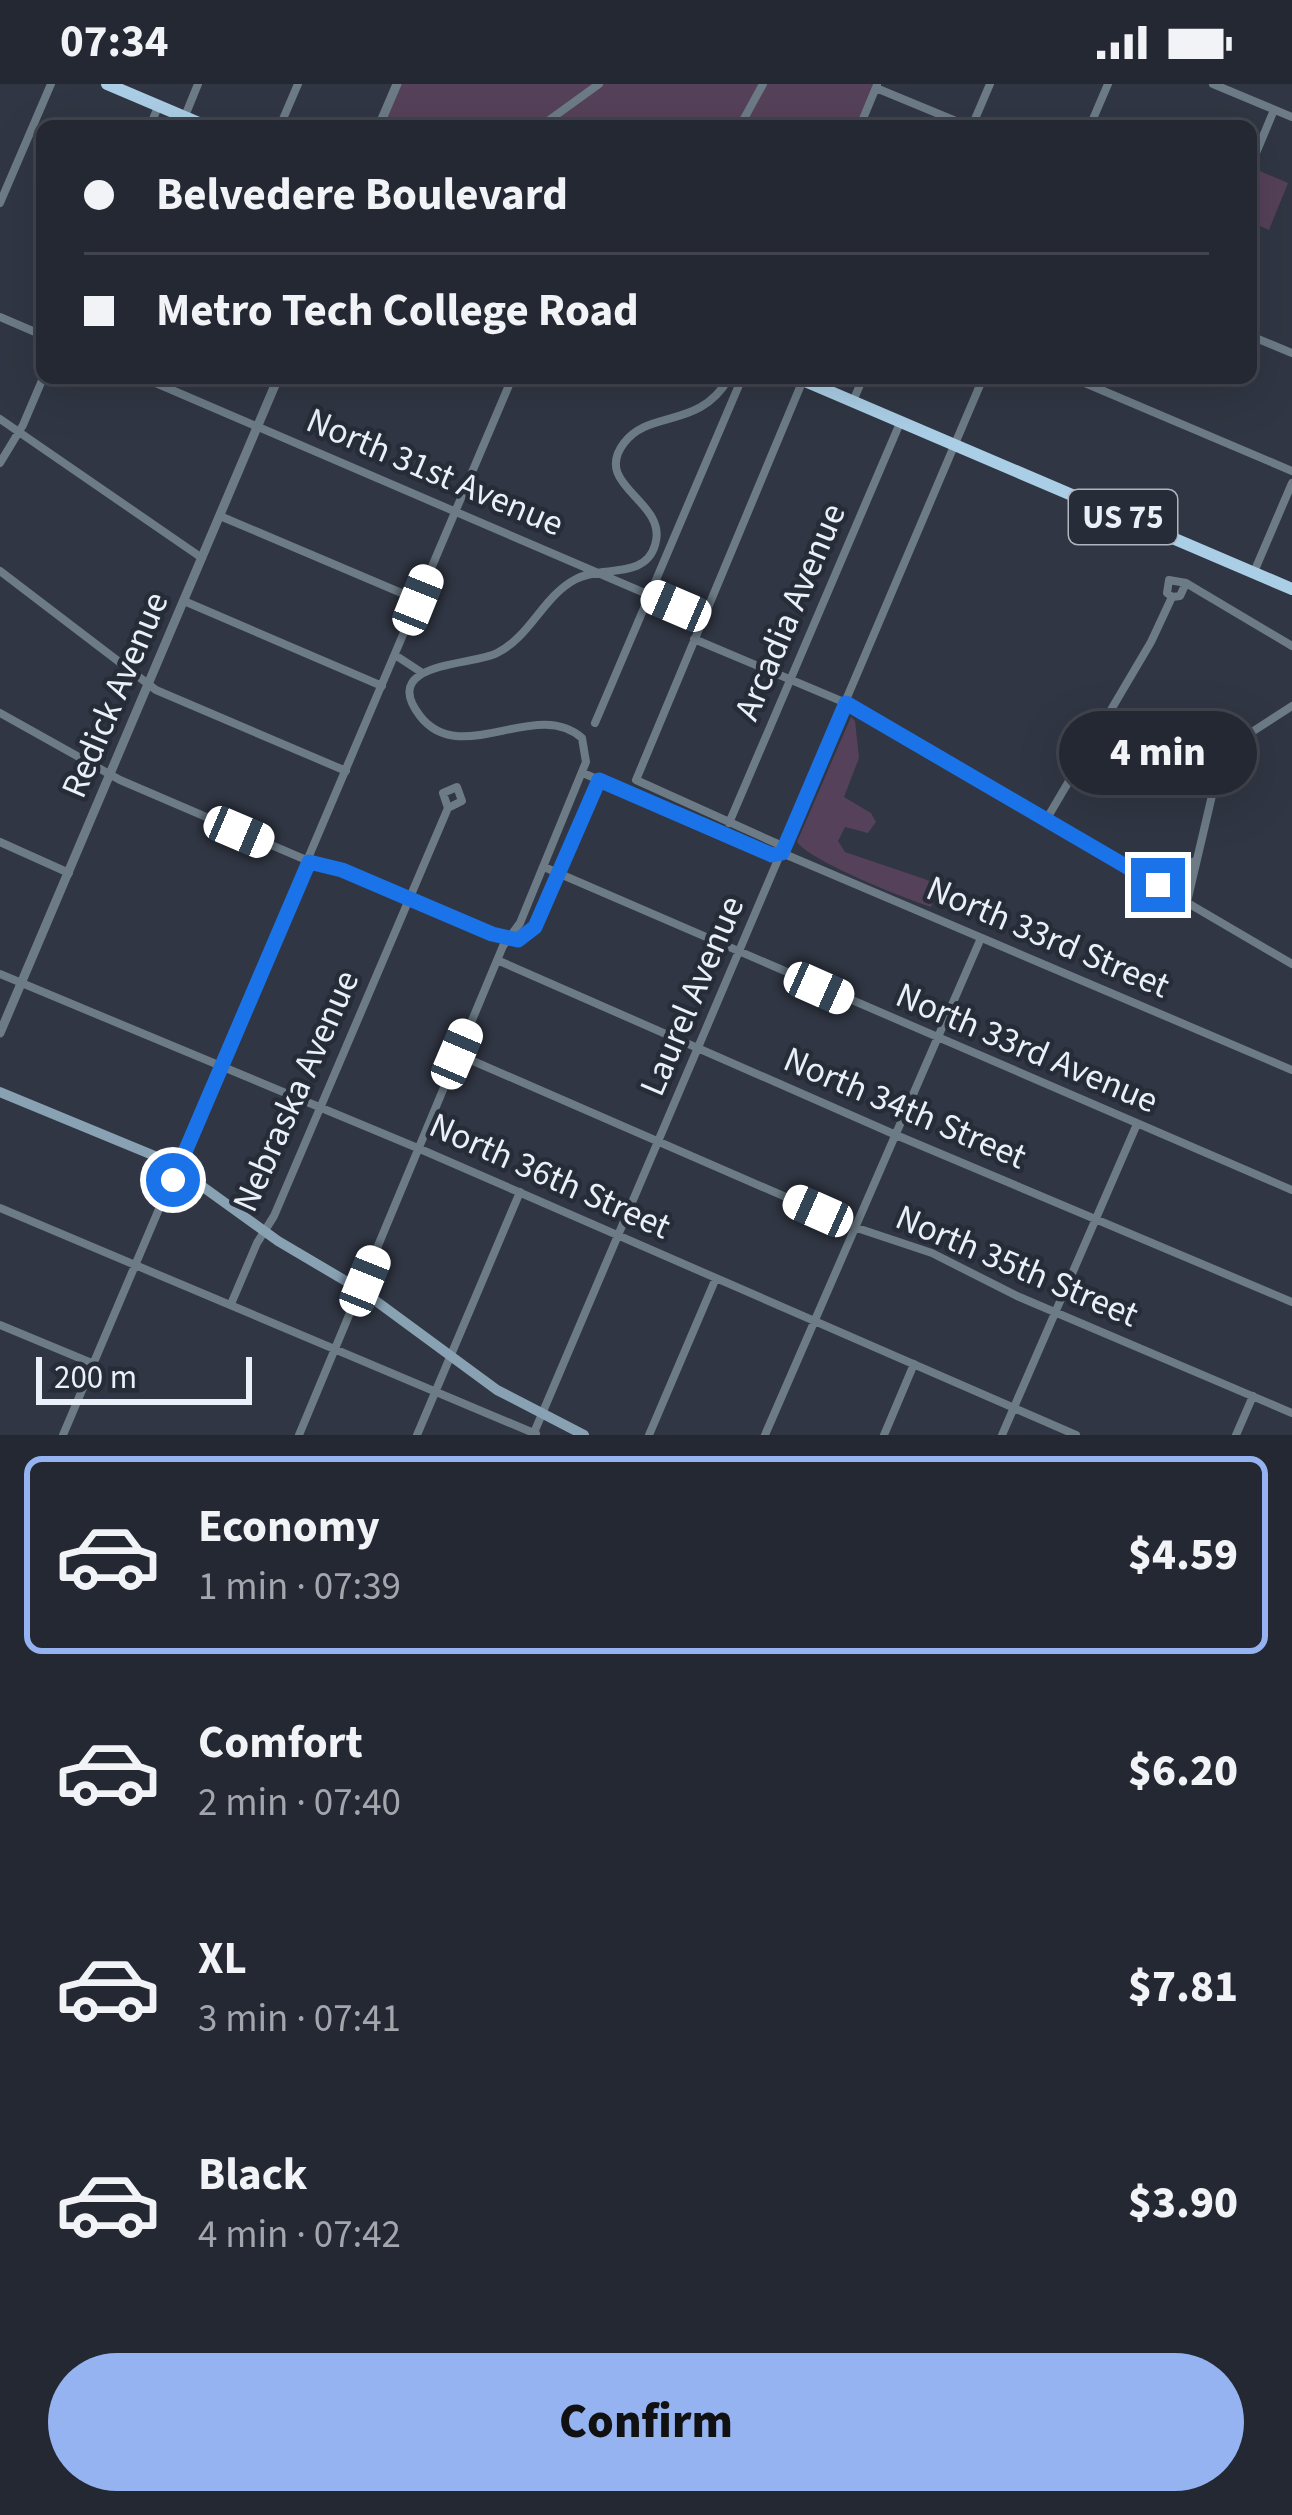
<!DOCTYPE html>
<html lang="en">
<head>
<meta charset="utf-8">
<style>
  :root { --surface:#242832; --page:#2c303a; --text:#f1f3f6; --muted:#a3a6ac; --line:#41444d; --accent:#95b2f1 }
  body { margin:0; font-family:"Source Sans 3",sans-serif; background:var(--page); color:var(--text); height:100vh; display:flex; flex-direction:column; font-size:45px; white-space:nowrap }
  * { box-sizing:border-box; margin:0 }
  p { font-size:39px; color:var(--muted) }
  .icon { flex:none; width:66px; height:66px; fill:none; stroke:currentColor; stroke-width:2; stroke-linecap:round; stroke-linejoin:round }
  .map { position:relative; height:1351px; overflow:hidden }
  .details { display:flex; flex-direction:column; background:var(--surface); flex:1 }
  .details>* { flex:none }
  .top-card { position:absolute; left:36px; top:36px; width:1221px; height:264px; border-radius:18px; box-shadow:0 12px 48px #0002,0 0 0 3px var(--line); display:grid; align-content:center; height:264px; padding:0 48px; background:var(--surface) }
  .scale { position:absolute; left:36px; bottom:30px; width:216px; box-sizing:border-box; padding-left:12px; border:6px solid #ebeff7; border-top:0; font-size:33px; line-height:42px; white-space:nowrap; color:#ebeff7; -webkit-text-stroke:9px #262c38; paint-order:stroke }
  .end { position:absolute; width:54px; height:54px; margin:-27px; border:15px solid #1a73e8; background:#fff; box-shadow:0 0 0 6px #fff }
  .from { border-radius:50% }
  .bubble { position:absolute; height:84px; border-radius:42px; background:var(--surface); box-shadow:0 12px 48px #0002,0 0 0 3px var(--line); font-size:39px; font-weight:800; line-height:84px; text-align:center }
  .car { position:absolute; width:36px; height:72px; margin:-36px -18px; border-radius:15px; box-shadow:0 0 9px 3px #0007; background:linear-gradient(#fff 24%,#345 0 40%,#fff 0 76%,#345 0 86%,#fff 0) }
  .top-card b { display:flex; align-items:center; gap:42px; height:114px; font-size:45px }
  .top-card b+b { border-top:3px solid var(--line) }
  .top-card i { width:30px; height:30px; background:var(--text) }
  ul { padding:21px 0 0; list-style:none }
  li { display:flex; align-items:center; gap:36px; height:198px; margin:0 24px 18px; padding:0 24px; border:6px solid transparent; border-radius:18px }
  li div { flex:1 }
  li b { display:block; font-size:45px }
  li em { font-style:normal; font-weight:800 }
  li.active { border-color:var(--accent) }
  li>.icon { width:108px; height:108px; stroke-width:1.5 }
  .cta { display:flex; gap:24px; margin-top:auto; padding:24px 48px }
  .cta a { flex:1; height:138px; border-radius:72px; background:var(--accent); color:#111; font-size:48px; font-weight:800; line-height:138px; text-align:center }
  .status { display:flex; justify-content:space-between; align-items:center; height:84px; padding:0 60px; background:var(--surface); direction:ltr }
  .status svg { height:33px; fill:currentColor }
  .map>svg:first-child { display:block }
  .green { fill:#554159 }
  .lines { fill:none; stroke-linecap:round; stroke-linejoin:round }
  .minor { stroke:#6c7b86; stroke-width:8 }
  .tertiary { stroke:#6c7b86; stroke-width:9 }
  .secondary { stroke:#89a2b3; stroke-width:10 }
  .trunk { stroke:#aacee6; stroke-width:12 }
  .route { stroke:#1a73e8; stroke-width:15 }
  .labels { text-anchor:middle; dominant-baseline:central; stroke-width:9; stroke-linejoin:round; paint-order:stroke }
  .shield { fill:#262c38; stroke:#b0b4be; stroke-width:3 }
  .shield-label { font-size:33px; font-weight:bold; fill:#ebeff7 }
  .street-label { font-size:36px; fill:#ebeff7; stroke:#262c38 }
</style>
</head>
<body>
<div class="status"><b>07:34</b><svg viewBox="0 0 49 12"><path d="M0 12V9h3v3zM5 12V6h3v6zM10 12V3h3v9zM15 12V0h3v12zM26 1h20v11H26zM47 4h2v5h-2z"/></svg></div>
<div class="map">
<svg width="1292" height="1351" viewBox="0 0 1292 1351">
  <rect width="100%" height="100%" fill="#303643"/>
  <path class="green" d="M 395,0 L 874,0 L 867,36 L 860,42 L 384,42 Z
    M 1260,87 L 1288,99 L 1269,146 L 1251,138 L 1251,108 Z
    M 851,633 L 855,637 L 859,674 L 844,713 L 871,729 L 876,738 L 868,749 L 845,743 L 838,757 L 845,768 L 939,800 L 931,823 C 904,814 812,778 797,758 Z"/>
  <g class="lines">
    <path class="minor" d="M 1213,0 L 1292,33
      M 876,4 L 968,42
      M 185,32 L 198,0
      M 150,42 L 158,23
      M 280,42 L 298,0
      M 541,42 L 599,0
      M 740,42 L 763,0
      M 860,42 L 877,1
      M 972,42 L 990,0
      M 1090,42 L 1108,0
      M 1251,81 L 1274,26
      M 0,119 L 51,0
      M 0,233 L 42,251
      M 1251,252 L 1292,269
      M 144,294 L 703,534
      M 1073,294 L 1292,387
      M 803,296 L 636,696 L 778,760 L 782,769 L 1292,986
      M 853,317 L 863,294
      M 0,335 L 202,474
      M 0,379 L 23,341 L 43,294
      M 220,432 L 418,516
      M 0,487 L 156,606 L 346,687
      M 1254,488 L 1292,399
      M 1186,499 L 1180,512 L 1172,513 L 1167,509 L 1169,496 L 1186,499 L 1292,562
      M 184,517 L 382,602
      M 694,555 L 846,619 L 1292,880
      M 395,571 L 421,588
      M 0,629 L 120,696 L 318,781 L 342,786 L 492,850 L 518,856 L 535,843 L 599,696
      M 595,639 L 742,294
      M 583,689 L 772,771 L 782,769
      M 1046,736 L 1151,558 L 1172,513
      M 729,739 L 900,339
      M 0,758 L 69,789
      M 544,783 L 1292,1106
      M 1165,805 L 1193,778
      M 1187,818 L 1218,686 L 1241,655 L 1292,622
      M 497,876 L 896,1051 L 1292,1218
      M 0,890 L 420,1065 L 1076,1351
      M 457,970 L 857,1144 L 932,1169 L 1017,1212 L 1292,1329
      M 0,1124 L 536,1350
      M 231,1220 L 257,1159 L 274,1132 L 448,724 L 462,717 L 457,703 L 443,709 L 448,724
      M 0,1241 L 94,1280
      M 63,1351 L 512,294
      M 299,1351 L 503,862 L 520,839 L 586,678 L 582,654 C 536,613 461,685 420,632 C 378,577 473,582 497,569 C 531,552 543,512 576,495 C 601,481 645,496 655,461 C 669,417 591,402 624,359 C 650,325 699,346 729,294
      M 417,1351 L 520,1108
      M 533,1351 L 983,294
      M 649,1351 L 716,1194
      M 765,1351 L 981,854
      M 884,1351 L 914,1280
      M 1002,1351 L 1137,1040
      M 1236,1351 L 1253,1312"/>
    <path class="tertiary" d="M 379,42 L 397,0
      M 0,949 L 278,294"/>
    <path class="secondary" d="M 0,1008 L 167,1077 L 278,1157 L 361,1206 L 497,1306 L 584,1351"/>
    <path class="trunk" d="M 107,0 L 206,42
      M 798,294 L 1292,505"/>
  </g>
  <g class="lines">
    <path class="route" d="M 173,1096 L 309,778 L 342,786 L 492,850 L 518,856 L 535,843 L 599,696 L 772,771 L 782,769 L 846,619 L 1158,801"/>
  </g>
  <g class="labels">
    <rect class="shield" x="1069" y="406" width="108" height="54" rx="9"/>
    <g class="shield-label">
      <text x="1123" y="433">US 75</text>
    </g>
    <g class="street-label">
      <text transform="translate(435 388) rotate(23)">North 31st Avenue</text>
      <text transform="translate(790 528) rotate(-67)">Arcadia Avenue</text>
      <text transform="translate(115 611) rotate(-67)">Redick Avenue</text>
      <text transform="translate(1048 853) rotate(23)">North 33rd Street</text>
      <text transform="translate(692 912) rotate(-67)">Laurel Avenue</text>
      <text transform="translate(1027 964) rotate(23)">North 33rd Avenue</text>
      <text transform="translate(296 1007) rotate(-66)">Nebraska Avenue</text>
      <text transform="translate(905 1024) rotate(23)">North 34th Street</text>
      <text transform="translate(550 1092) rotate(24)">North 36th Street</text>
      <text transform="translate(1017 1182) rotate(23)">North 35th Street</text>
    </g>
  </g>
</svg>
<div class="scale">200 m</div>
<i class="end from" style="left:173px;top:1096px"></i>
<i class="end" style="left:1158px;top:801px"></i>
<div class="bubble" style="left:1059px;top:627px;width:198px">4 min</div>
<i class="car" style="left:418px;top:516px;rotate:22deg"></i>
<i class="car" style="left:676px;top:522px;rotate:293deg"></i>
<i class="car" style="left:239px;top:748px;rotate:113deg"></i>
<i class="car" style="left:819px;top:904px;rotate:114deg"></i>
<i class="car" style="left:457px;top:970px;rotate:23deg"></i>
<i class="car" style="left:818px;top:1127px;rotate:294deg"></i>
<i class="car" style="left:365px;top:1197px;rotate:22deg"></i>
<div class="top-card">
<b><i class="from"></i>Belvedere Boulevard</b>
<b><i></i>Metro Tech College Road</b>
</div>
</div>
<section class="details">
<ul>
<li class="active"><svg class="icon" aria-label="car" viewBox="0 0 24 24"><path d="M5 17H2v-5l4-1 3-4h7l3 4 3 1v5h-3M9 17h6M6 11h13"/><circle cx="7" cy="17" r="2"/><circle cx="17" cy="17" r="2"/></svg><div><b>Economy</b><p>1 min · 07:39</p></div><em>$4.59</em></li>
<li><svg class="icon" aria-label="car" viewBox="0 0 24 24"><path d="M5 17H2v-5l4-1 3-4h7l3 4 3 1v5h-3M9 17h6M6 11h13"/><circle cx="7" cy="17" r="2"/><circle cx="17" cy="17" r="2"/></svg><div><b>Comfort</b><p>2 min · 07:40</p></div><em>$6.20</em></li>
<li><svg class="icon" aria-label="car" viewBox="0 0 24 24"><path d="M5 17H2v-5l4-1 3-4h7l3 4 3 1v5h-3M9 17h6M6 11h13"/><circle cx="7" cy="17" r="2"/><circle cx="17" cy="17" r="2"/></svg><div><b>XL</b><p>3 min · 07:41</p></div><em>$7.81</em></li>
<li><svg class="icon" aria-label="car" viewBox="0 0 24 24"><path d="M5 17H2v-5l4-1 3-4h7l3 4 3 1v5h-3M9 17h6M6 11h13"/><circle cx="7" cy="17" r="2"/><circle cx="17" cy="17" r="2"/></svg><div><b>Black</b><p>4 min · 07:42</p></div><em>$3.90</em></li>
</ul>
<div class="cta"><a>Confirm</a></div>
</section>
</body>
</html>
